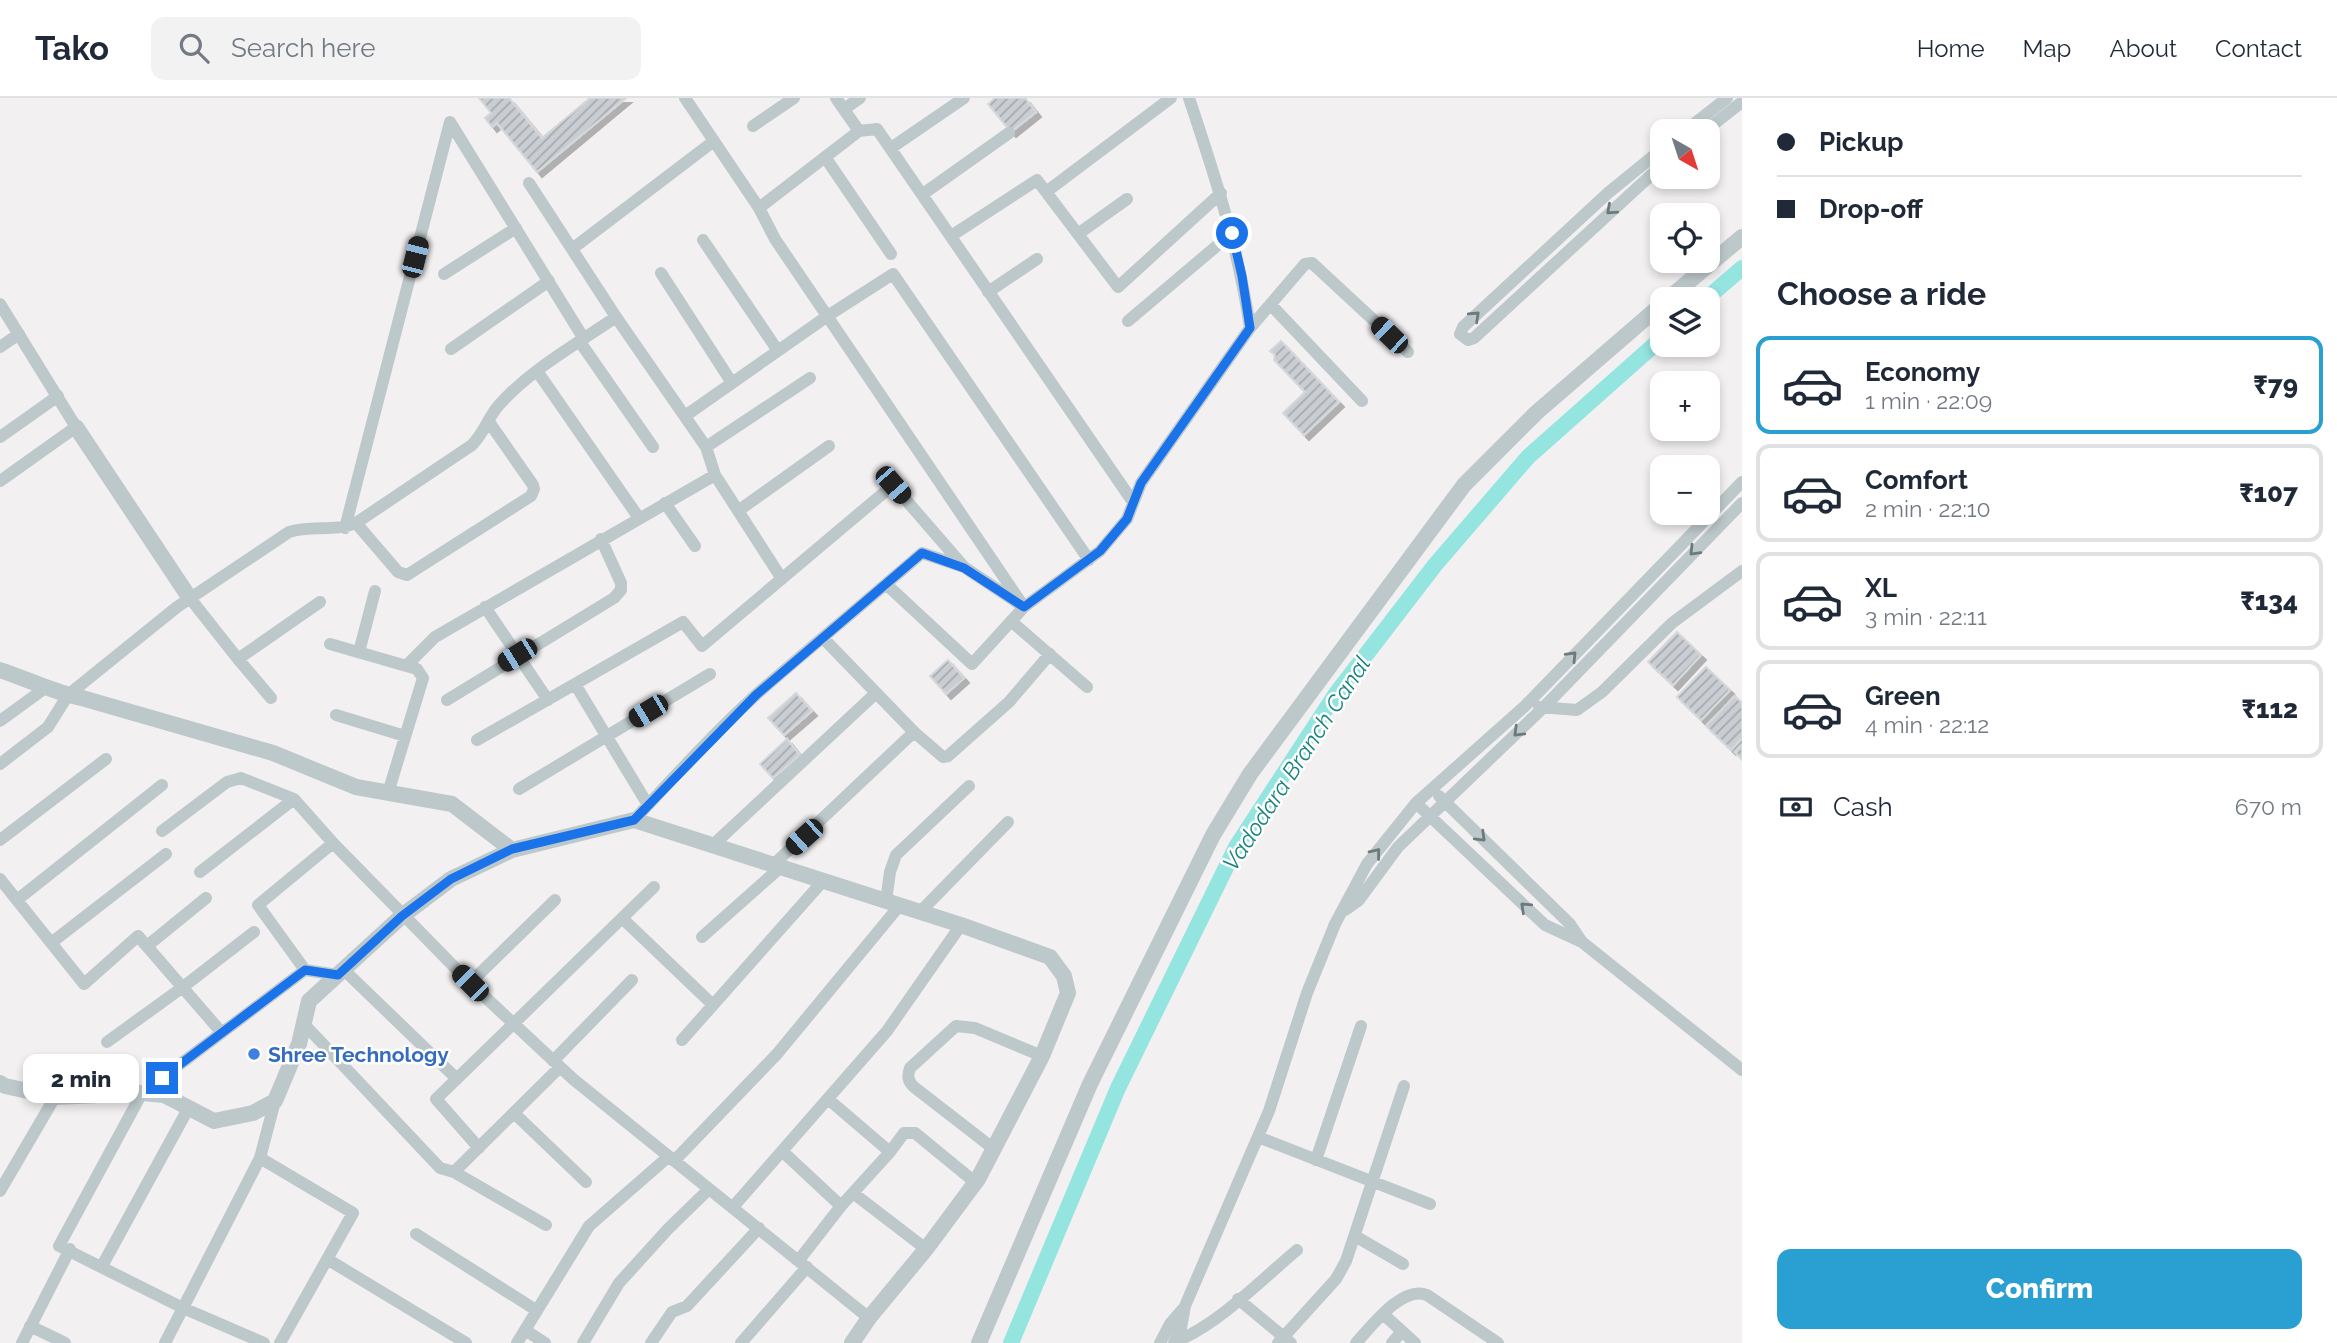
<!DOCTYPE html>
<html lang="en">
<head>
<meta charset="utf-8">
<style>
  :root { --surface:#fff; --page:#f2f2f3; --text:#1f2937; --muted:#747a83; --line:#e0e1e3; --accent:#2a9fd2 }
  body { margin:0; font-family:Raleway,sans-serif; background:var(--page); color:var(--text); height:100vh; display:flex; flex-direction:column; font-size:26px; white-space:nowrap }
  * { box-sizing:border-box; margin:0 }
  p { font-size:23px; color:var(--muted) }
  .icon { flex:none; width:38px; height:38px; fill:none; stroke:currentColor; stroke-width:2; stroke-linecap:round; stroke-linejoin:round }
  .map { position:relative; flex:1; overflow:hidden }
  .drawer { display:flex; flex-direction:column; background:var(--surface); width:595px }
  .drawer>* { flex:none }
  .banner { display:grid; align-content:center; height:154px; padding:0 35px; background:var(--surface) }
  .needle { width:46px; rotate:141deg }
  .buttons { position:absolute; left:1650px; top:21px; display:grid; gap:14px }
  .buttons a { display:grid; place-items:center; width:70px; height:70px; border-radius:14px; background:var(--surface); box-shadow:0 4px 10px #0003; font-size:35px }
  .end { position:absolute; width:32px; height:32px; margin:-16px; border:9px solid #1a73e8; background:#fff; box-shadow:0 0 0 4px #fff }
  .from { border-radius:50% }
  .bubble { position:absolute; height:49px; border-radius:14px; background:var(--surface); box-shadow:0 4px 10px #0003; font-size:23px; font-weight:800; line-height:49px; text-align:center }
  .car { position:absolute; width:21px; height:42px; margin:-21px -10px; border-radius:9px; box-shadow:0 0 5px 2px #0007; background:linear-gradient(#222 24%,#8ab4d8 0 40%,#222 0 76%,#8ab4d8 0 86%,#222 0) }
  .banner b { display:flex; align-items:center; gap:24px; height:66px; font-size:26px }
  .banner b+b { border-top:2px solid var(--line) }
  .banner i { width:18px; height:18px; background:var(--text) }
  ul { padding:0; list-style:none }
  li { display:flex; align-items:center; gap:21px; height:98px; margin:0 14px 10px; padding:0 21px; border:4px solid var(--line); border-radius:14px }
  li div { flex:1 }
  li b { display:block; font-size:26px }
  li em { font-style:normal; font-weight:800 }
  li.active { border-color:var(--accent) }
  li>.icon { width:63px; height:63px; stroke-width:1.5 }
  h2 { padding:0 35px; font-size:32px; line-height:84px }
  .pay { display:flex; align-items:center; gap:18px; height:77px; padding:0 35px; font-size:26px }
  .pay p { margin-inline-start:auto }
  .action { display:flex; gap:14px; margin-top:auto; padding:14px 35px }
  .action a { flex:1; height:80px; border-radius:14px; background:var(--accent); color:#fff; font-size:28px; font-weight:800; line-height:80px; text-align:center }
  header { display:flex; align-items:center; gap:42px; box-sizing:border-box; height:98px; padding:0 35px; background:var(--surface); border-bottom:2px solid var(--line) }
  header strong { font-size:33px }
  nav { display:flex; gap:38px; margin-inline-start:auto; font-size:24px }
  .search { width:490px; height:63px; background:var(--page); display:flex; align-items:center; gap:18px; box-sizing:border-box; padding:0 24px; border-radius:14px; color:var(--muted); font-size:26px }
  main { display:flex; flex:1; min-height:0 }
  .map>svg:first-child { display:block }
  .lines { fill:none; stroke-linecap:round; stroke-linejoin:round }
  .canal { stroke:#94e4e0; stroke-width:16 }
  .building { fill:url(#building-hatch); stroke:#d4d8db; stroke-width:2; filter:url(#shadow) }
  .minor { stroke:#bdc8cb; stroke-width:12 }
  .tertiary { stroke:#bdc8cb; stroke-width:16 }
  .oneway { stroke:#6c7a7d }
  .route { stroke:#1a73e8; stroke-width:9 }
  .shop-dot { fill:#3f7fe0; stroke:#fff; stroke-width:2.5 }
  .labels { text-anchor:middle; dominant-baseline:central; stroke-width:5; stroke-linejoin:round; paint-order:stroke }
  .shop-label { font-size:21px; font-weight:bold; fill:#366cbe; stroke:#fff; text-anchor:start }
  .water-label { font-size:23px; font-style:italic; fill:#17837d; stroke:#fff }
</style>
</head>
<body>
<header>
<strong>Tako</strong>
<div class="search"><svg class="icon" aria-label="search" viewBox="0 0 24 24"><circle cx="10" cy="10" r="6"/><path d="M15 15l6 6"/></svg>Search here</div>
<nav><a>Home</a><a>Map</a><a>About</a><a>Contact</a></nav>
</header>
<main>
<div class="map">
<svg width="1742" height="1245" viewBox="0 0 1742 1245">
  <defs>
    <pattern id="building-hatch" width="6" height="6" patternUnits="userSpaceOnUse" patternTransform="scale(1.75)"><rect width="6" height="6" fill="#caced2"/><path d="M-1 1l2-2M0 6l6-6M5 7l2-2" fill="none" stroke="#a6aaae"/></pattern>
    <filter id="shadow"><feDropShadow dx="5" dy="5" stdDeviation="0" flood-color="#0004"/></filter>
  </defs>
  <rect width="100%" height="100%" fill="#f2f0f1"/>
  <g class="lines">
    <path class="canal" d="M 1706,201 L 1742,170
      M 1011,1245 L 1118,990 L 1236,749 L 1335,597 L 1435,467 L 1528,359 L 1662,240"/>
  </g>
  <path class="building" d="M 479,0 L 509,0 L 542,40 L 590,0 L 626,0 L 537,74 L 497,25 L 492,29 L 485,20 L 491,15 Z
    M 995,0 L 1025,0 L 1036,14 L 1011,34 L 988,6 Z
    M 1281,243 L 1339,304 L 1304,337 L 1283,315 L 1305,294 L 1274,262 L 1275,257 L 1270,253 Z
    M 1677,534 L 1701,557 L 1673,587 L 1648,564 Z
    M 948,562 L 964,580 L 946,596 L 930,578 Z
    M 1706,569 L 1730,592 L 1701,622 L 1677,599 Z
    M 796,595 L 812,613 L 784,637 L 768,620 Z
    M 1735,598 L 1742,605 L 1742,640 L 1731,652 L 1706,628 Z
    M 787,641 L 800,657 L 773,680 L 760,666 Z
    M 1742,647 L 1742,662 L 1735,654 Z"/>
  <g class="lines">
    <path class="minor" d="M 685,0 L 759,110
      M 836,0 L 859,33 L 759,110 L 775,141 L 1024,509 L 1100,453 L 1127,421 L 1141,385 L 1250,230 C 1238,148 1215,78 1189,0
      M 844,11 L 860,0
      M 753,28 L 794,0
      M 859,33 L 877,31 L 1133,404
      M 1685,33 L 1727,0
      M 1705,33 L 1742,4
      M 891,50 L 964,0
      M 1662,51 L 1608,95 L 1463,229 L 1460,236 L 1468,242 L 1474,240 L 1662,67
      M 825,59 L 891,156
      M 1046,94 L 1171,0
      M 923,96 L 1009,35
      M 1078,136 L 1127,101
      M 951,138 L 1037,82 L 1118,189 L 1221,95
      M 703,142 L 778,253
      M 572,151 L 714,43
      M 661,175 L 732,285
      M 444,176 L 516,130
      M 988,194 L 1037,161
      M 0,206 L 76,329 L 0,383
      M 1271,207 L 1362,303
      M 1128,223 L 1232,135
      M 1250,230 L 1305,166 L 1312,165 L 1408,254
      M 580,244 L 653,349
      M 0,249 L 19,236
      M 451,251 L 549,183
      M 537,273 L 639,420
      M 685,318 L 829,217 L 893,176 L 1089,462
      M 0,339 L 58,298
      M 706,349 L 810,280
      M 715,377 L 782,481
      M 665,405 L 695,448
      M 738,413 L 829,348
      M 356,425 L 398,474 L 407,477 L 531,398 L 534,391 L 533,387 L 489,324
      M 345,430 L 450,24 L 584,241
      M 189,499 L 238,561 L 320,504
      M 485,509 L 548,602
      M 1011,523 L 1087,589
      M 330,546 L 417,571 L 423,580 L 388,695
      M 359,554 L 375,493
      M 238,561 L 271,600
      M 406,568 L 435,539 L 715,377 L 706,349 L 616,219 L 529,85
      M 575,586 L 683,524 L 702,548 L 893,387 L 964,469
      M 447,602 L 614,500 L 621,492 L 621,485 L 601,441
      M 1539,609 L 1577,612 L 1602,594 L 1672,525 L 1742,473
      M 336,617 L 405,638
      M 0,623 L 48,588
      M 914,634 L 943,659 L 948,658 L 1009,604 L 1050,556
      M 477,642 L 575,586 L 648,707
      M 0,666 L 48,629 L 68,597 L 177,509 L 289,434 C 311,427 335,434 356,425 L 472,347 C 485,334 488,319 499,307 C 531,271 577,246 616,219
      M 519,691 L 710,576
      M 1439,698 L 1570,826 L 1582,844 L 1742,972
      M 1416,705 L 1545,827 L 1582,844
      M 634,722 C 674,679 715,634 758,595 C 812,548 868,502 922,455 L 964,469 L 1024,509 L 972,566 L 886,486
      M 162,733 L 227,684 L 241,680 L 294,701 L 333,745
      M 0,742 L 106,661
      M 713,747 L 876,595
      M 773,767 L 914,634 L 823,540
      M 200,774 L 294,701
      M 0,781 L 84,886 L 138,838 L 222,935
      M 17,802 L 162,687
      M 886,803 L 890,774 L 896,757 L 969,688
      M 1345,812 L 1359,802 L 1398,749 L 1544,609 L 1742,405
      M 920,814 L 1008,724
      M 622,820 L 713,907
      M 702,839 L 781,769
      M 51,845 L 166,756
      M 147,848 L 206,800
      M 305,872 L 258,807 L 333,745 L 470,885 L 573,981 L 869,1220
      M 344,872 L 457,981
      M 470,885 L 555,802
      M 304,926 L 440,1070 L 454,1074 L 560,969
      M 682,942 L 823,783
      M 107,944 L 183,889 L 254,834
      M 553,963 L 632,882
      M 828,1001 L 890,1054
      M 514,1015 L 586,1084
      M 1258,1039 L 1430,1106
      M 479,1050 L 436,1001 L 654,789
      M 994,1051 L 914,989 C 908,983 907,979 910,970 L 956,928 L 975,930 L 1042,958
      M 782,1053 L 841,1108
      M 260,1060 L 353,1115 L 280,1245
      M 1316,1062 L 1361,928
      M 674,1063 L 777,956 L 900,807
      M 454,1074 L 546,1127
      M 0,1093 L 55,999
      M 853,1095 L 926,1151
      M 733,1109 L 887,933 L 961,827
      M 416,1136 L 536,1212
      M 1355,1138 L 1403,1166
      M 327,1161 L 466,1245
      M 799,1162 L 841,1108 L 890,1054 L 904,1035 L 915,1035 L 976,1085
      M 102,1168 L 188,1011
      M 1238,1201 L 1291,1245
      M 1383,1216 L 1415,1245
      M 30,1228 L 65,1245
      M 1175,1244 C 1220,1225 1260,1183 1297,1152
      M 22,1245 L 70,1151
      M 165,1245 L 260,1060 L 275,1003
      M 264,1245 L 183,1210 L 59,1148 L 142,995 L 305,872 L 338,877
      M 517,1245 L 525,1232
      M 545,1245 L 525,1232 L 589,1128 L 668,1059
      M 583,1245 L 619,1185 L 668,1131 L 709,1091
      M 651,1245 L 672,1214 L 687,1208 L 759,1130
      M 741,1245 L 807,1169
      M 1160,1245 L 1170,1226 L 1183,1211
      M 1174,1245 L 1181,1230 L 1185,1208 L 1269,1013 L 1307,895 L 1335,826 L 1367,766 L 1416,705 L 1525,608 L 1742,384
      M 1278,1245 L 1336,1181 L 1346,1163 L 1404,988
      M 1356,1245 C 1371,1229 1402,1187 1427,1197 L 1498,1245
      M 1392,1245 L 1402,1233"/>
    <path class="tertiary" d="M 1668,201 L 1742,139
      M 76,329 L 189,499
      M 0,572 C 25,580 58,596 82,600 L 273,655 L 356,689 L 452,706 L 512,752
      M 0,985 L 5,988 L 55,999 L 142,995 L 164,997 L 214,1023 L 253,1015 L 275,1003 L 299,946 L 309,903 L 402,818 L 451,781 L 512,752 L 634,722 L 961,827 L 1050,859 L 1064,878 L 1068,895 L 1042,958 L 978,1081 L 926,1151 L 869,1220 L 852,1245
      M 979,1245 L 1090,986 L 1213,737 L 1250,676 L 1464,387 L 1536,315 L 1662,206"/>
  </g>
  <defs><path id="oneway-chevron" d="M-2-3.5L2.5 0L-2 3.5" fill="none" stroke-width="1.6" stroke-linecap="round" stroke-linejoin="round" transform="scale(1.75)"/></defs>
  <g class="oneway">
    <use href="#oneway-chevron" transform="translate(1611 112) rotate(138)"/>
    <use href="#oneway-chevron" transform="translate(1475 218) rotate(-43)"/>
    <use href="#oneway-chevron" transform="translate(1694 453) rotate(134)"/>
    <use href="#oneway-chevron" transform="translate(1572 558) rotate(-46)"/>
    <use href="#oneway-chevron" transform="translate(1518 634) rotate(136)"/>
    <use href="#oneway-chevron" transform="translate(1481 739) rotate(44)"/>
    <use href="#oneway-chevron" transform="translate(1376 755) rotate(-51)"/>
    <use href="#oneway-chevron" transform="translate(1525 809) rotate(-137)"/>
  </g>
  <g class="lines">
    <path class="route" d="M 162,980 L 305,872 L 338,877 L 402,818 L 451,781 L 512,751 L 634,722 L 756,597 L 922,455 L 964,470 L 1024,509 L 1100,453 L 1127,421 L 1141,385 L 1250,230 L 1242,178 L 1232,135"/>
  </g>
  <circle class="shop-dot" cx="254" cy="956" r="7"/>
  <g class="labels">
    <g class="shop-label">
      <text x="268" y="956">Shree Technology</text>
    </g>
    <g class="water-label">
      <text transform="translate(1296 665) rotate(-57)">Vadodara Branch Canal</text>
    </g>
  </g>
</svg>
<div class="buttons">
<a><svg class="needle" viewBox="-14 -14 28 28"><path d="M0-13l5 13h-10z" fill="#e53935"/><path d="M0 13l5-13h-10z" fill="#747a83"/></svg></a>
<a><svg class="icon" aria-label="locate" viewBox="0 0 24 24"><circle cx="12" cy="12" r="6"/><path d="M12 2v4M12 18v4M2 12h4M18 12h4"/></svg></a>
<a><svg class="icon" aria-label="layers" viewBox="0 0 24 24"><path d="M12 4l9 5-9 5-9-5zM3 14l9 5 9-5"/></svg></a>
<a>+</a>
<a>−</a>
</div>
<i class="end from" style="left:1232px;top:135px"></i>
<i class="end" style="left:162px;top:980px"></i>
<div class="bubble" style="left:23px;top:956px;width:116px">2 min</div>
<i class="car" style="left:415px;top:159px;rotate:14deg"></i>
<i class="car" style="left:1389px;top:237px;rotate:314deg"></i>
<i class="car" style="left:893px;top:387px;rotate:139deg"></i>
<i class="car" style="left:517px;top:557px;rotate:238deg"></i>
<i class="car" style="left:648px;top:613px;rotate:239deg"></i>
<i class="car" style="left:804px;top:739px;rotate:228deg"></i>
<i class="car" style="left:470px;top:885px;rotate:315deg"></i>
</div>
<section class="drawer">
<div class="banner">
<b><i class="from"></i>Pickup</b>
<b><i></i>Drop-off</b>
</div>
<h2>Choose a ride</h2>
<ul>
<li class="active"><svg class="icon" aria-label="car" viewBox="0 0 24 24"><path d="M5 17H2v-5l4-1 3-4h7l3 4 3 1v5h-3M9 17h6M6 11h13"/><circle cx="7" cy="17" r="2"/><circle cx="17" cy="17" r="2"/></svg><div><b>Economy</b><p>1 min · 22:09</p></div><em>₹79</em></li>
<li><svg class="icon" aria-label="car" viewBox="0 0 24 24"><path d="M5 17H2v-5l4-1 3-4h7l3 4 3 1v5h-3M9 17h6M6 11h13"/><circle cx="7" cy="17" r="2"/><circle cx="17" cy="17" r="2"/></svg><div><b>Comfort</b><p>2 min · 22:10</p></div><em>₹107</em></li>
<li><svg class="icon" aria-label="car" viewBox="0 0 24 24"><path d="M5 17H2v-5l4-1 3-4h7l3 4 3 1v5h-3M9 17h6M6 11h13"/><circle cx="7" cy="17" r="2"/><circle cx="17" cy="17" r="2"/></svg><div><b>XL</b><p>3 min · 22:11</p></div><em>₹134</em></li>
<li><svg class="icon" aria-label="car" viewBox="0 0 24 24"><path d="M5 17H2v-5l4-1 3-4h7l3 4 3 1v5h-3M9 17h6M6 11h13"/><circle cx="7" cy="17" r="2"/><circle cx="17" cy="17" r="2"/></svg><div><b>Green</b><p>4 min · 22:12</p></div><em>₹112</em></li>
</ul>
<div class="pay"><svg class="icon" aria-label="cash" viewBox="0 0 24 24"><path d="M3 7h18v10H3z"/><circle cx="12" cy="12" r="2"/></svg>Cash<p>670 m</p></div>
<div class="action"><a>Confirm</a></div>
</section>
</main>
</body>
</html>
